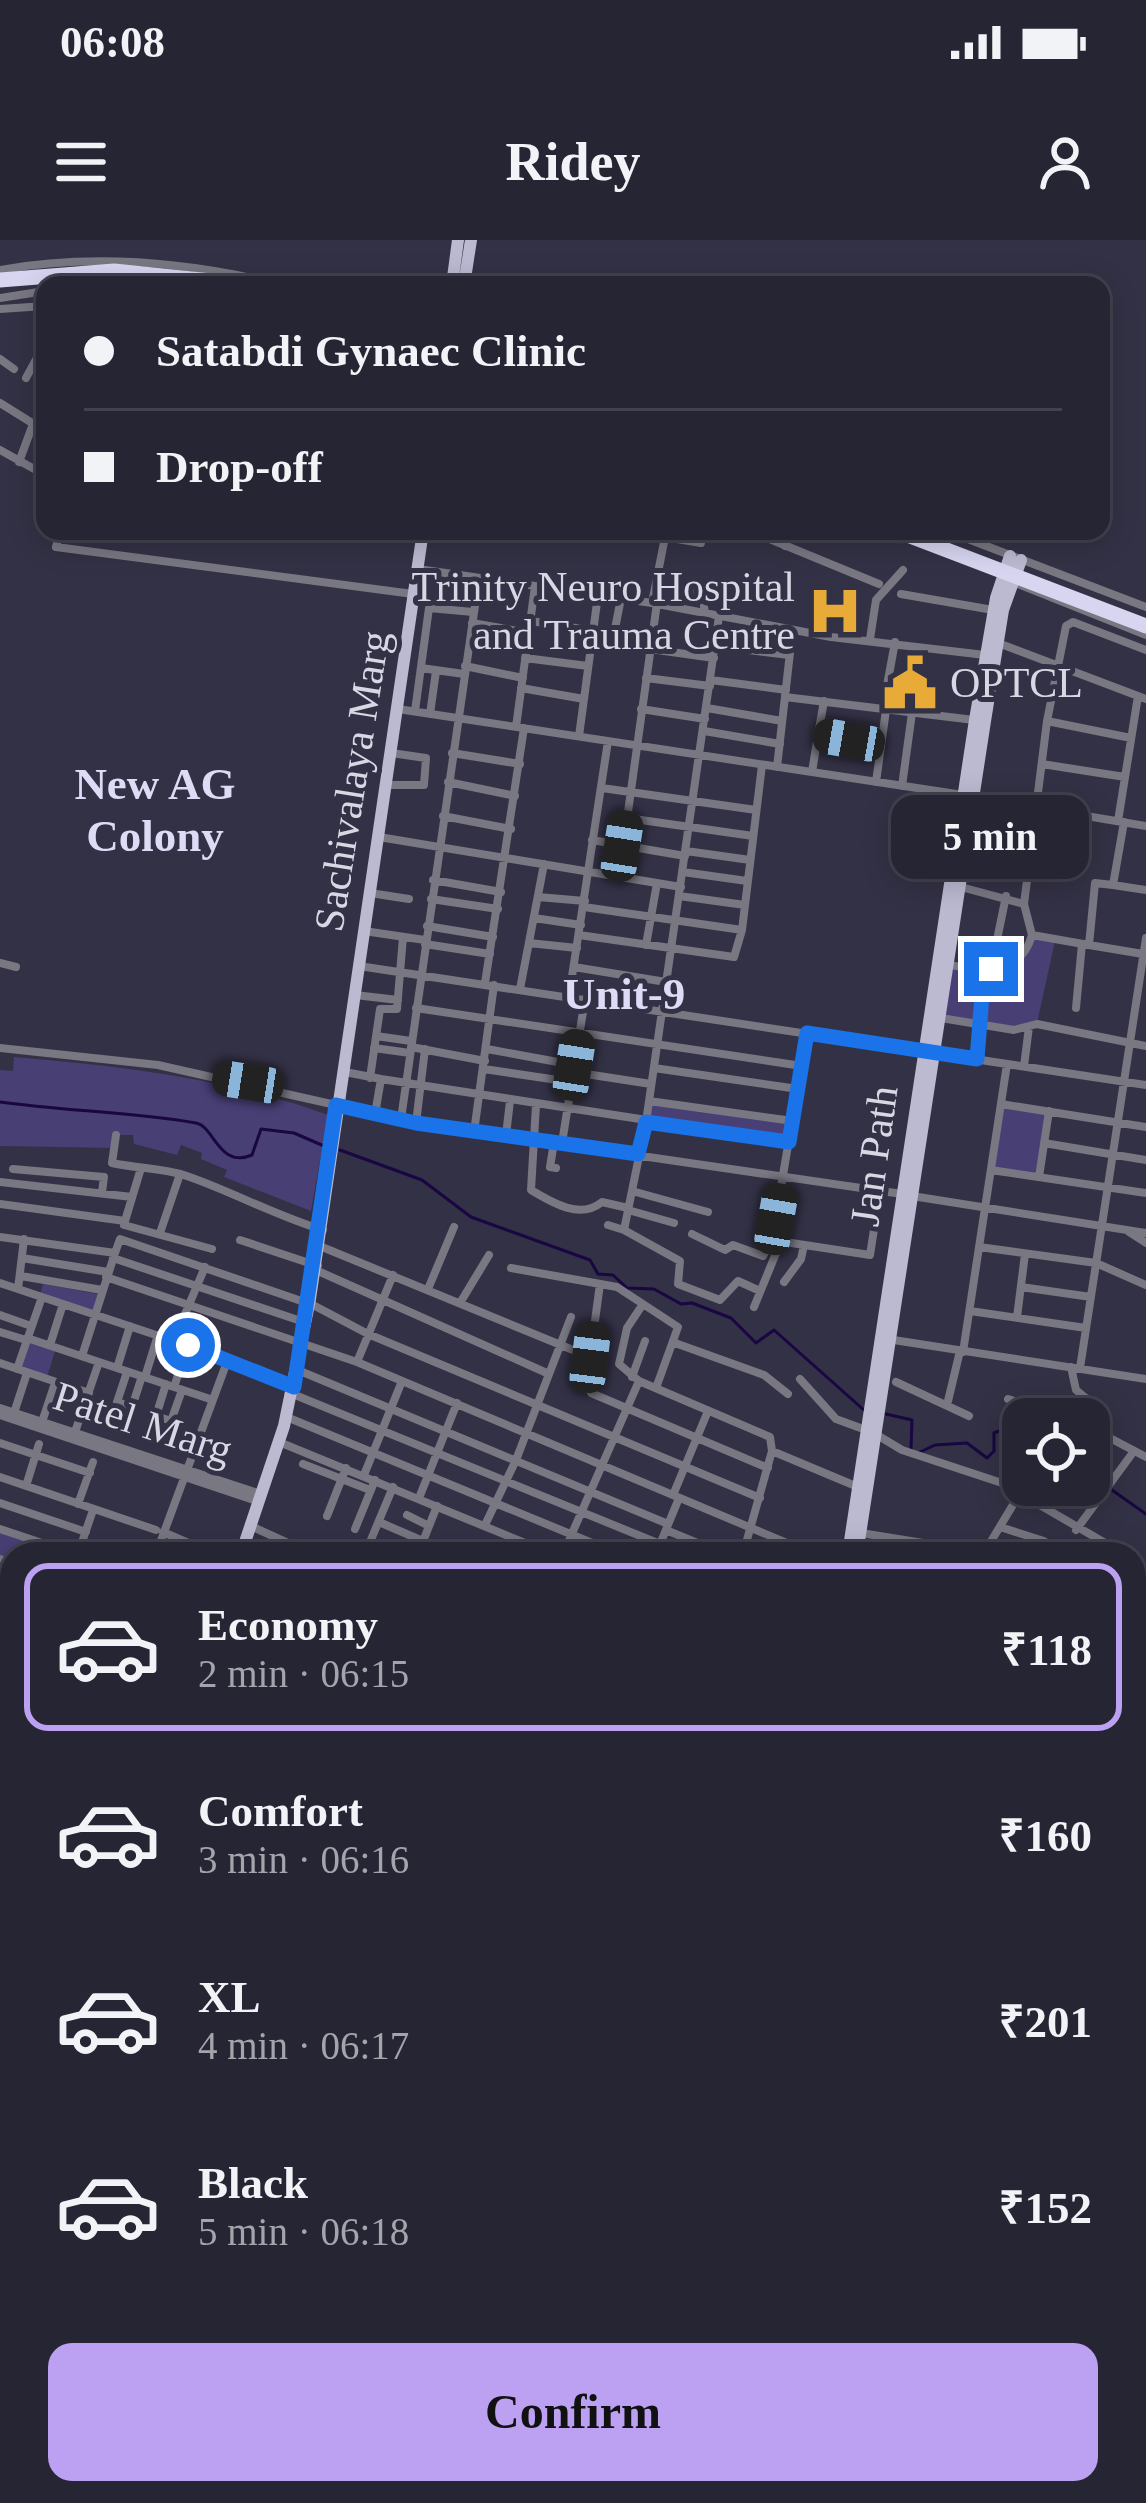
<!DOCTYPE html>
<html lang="en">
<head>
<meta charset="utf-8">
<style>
  :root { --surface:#262534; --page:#323140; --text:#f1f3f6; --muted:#a4a5ac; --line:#42424f; --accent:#bca0f2 }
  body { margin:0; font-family:"Times New Roman",serif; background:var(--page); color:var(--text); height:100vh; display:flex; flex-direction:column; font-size:45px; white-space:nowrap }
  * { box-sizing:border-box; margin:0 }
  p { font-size:39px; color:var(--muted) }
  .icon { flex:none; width:66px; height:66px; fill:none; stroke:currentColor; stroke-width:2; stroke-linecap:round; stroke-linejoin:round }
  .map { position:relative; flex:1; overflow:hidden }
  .panel { position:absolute; left:0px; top:1302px; width:1146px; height:963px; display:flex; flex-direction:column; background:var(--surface); border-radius:36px 36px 0 0; box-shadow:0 6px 30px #0003,0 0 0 3px var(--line) }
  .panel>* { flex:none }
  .top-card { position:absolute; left:36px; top:36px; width:1074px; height:264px; border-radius:24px; box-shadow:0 6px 30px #0003,0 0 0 3px var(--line); display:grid; align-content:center; height:264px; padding:0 48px; background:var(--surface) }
  .fabs { position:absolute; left:1002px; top:1158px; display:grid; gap:24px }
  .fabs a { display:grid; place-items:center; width:108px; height:108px; border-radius:24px; background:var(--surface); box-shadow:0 6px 30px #0003,0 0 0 3px var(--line); font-size:60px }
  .end { position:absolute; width:54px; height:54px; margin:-27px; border:15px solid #1a73e8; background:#fff; box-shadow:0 0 0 6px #fff }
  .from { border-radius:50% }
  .bubble { position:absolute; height:84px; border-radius:24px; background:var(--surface); box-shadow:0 6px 30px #0003,0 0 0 3px var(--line); font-size:39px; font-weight:700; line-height:84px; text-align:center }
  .car { position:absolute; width:36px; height:72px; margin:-36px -18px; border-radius:15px; box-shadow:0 0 9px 3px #0007; background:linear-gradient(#222 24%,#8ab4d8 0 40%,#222 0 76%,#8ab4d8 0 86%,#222 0) }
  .top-card b { display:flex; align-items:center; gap:42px; height:114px; font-size:45px }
  .top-card b+b { border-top:3px solid var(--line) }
  .top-card i { width:30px; height:30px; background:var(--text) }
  ul { padding:21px 0 0; list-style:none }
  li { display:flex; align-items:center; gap:36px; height:168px; margin:0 24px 18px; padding:0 24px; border:6px solid transparent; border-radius:24px }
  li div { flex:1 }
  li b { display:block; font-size:45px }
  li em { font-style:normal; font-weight:700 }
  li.selected { border-color:var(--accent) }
  li>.icon { width:108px; height:108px; stroke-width:1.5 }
  .action { display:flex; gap:24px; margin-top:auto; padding:24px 48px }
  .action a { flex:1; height:138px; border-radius:24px; background:var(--accent); color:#111; font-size:48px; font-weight:700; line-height:138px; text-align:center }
  .status { display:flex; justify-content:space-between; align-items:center; height:84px; padding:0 60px; background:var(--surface); direction:ltr }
  .status svg { height:33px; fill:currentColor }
  header { display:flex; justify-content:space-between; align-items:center; height:156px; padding:0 48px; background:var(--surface); font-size:54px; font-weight:700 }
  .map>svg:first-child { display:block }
  .green { fill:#483f75 }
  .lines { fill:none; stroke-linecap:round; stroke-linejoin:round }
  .stream { stroke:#190642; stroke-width:3 }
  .minor { stroke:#787782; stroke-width:8 }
  .major { stroke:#bcbad1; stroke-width:12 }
  .highway { stroke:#d7d5f0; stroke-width:15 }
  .rail-casing { stroke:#7e7c8d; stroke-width:8 }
  .rail { stroke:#333145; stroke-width:3; stroke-dasharray:9; stroke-linecap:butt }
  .highway-bridge { stroke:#d7d5f0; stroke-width:15 }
  .route { stroke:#1a73e8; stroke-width:15 }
  .labels { text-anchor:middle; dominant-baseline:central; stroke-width:10; stroke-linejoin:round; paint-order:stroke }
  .poi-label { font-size:42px; fill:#d8d7e4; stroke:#333145; text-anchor:end }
  .street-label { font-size:42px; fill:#d8d7e4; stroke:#333145 }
  .neighbourhood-label { font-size:45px; font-weight:bold; fill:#dddbf6; stroke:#333145 }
</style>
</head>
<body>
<div class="status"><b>06:08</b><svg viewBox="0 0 49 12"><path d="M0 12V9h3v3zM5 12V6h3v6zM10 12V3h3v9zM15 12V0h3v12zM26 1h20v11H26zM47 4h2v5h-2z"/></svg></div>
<header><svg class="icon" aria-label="menu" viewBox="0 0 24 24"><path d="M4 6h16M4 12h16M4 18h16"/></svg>Ridey<svg class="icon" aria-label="person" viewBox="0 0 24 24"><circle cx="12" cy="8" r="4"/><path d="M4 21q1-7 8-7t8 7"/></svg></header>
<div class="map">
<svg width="1146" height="2263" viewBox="0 0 1146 2263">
  <rect width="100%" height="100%" fill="#333145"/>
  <path class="green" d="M 1032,696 L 1055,701 L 1037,783 L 1014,788 L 941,778 L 948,726 L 1012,725 Z
    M 14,817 C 122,826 226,838 328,875 L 311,971 L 224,937 L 227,930 L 201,919 L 202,913 L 181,905 L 177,915 L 134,904 L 133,895 L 117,895 L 117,908 L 0,906 L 0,830 L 13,831 Z
    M 650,863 L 789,883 L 787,899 L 648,879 Z
    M 1003,866 L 1047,873 L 1037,935 L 994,928 Z
    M 43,1044 L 98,1054 L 93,1071 L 40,1055 Z
    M 30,1103 L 55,1111 L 47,1137 L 21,1128 Z
    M 0,1292 L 67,1314 L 0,1316 Z
    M 100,1299 L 136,1314 L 83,1314 L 88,1301 Z
    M 0,2126 L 12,2139 L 12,2181 L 0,2192 Z"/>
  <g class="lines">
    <path class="stream" d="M 0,862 C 65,871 131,872 196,883 C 214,886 219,929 252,915 L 261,889 L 294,893 L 324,906
      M 340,910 L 422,940 L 471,977 L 590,1020 L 598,1034 L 613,1035 L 627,1048 L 654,1049 L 681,1064 L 692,1063 L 731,1078 L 756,1103 L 774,1090 L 865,1171
      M 886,1174 L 912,1180 L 911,1209
      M 918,1213 L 935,1205 L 967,1203 L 987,1218 L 994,1211 L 994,1193 L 1002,1190 L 1023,1208
      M 1089,1239 L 1103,1247
      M 1112,1250 L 1146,1274"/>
    <path class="minor" d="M 0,30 C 95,13 189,22 282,45
      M 0,58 L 45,51
      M 0,69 L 45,66
      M 0,119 L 14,129
      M 26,138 L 38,116 L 45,80
      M 0,163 L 45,191
      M 0,210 L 45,235
      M 19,222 L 33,184
      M 60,291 L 56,307 L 413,354
      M 640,291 L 665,297 L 666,291
      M 750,291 L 879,344
      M 877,291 L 898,299
      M 947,291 L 1146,367
      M 785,306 L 791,291
      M 418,329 L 652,363 L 831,397 L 985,415
      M 1018,344 L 1146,395
      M 690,349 L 702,353 L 705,373
      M 901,354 L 993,370
      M 652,363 L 665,297 L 701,303
      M 531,381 L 652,400
      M 472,383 L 529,393
      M 614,394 L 621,358
      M 870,399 L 876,360 L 903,330
      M 895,402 L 884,462 L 905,468 L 913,455 L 924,457
      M 998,403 L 1146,459
      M 715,406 L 789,415
      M 650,409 L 714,418
      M 525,418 L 588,426
      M 465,426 L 523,438
      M 421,428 L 464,434
      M 646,438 L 710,446
      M 711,440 L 786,450
      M 521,448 L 584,459
      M 785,457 L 974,480
      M 824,461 L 818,495 L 881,506
      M 707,468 L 782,481
      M 398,469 L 963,555
      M 641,469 L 705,479
      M 415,471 L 429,368 L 473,372
      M 430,474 L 436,431
      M 1047,481 L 1131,498
      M 516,487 L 535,346
      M 704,491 L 780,504
      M 579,496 L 598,355
      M 452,513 L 520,524
      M 1042,524 L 1125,537
      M 777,527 L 792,395
      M 812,532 L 818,495
      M 448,542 L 515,556
      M 876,542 L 886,470
      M 385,545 L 424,545 L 426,518 L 391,513
      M 902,546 L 912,473
      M 602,548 L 756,570
      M 974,557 L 1146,586
      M 443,576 L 511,589
      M 627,578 L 753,596
      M 1118,581 L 1138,456
      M 1124,582 L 1113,645 L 1146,650
      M 969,594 L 1031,605
      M 379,597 L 681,647
      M 592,600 L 685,616
      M 686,611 L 750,620
      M 683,632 L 747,641
      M 619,637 L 657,363
      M 1052,637 L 1061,571
      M 433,640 L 501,652
      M 1113,645 L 1095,643 L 1089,705 L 1143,714
      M 961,647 L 1024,664
      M 370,653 L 409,659
      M 679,656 L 745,665
      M 538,657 L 585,661
      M 431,659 L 498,669
      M 584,667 L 742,690
      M 534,678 L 581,685
      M 427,686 L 493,697
      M 364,691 L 425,700
      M 579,695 L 734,717 L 742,690 L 762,525
      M 529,703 L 577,708
      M 425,704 L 490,714
      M 646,705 L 657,643
      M 1089,705 L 1032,695 L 1024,664 L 1047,481 L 1066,386 L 1073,382 L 1146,410
      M 0,723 L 16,727
      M 949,725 C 983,730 1021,736 1032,695
      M 359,726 L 1146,845
      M 574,727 L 666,742
      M 991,729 L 1006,656
      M 485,743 L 524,488
      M 520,749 L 544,624
      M 355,755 L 398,760
      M 569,756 L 608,501
      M 416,768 L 802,826
      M 1076,768 L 1082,704
      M 941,778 L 1014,790 L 1037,784 L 1146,806
      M 976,783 L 984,730
      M 807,793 L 772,1000 L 870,1015 L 880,951
      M 376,796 L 411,801
      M 411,807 L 485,821
      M 0,808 L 158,825 L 416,883 L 902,954
      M 374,808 L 410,813
      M 487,809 L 574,825
      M 977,818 L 981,784
      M 1024,826 L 1029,787
      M 654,828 L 798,849
      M 484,829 L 571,842
      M 345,832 L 381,839 L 375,874
      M 573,832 L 651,844
      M 370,838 L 380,769 L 397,769 L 403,697
      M 381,839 L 789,902
      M 649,861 L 793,881
      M 1001,864 L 1146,887
      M 536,865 L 531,950 C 553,963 580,980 602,962 L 628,968
      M 401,879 L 479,338
      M 416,883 L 425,809
      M 474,892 L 494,745
      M 116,895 L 112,923 C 139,929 161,927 187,936 C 233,952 276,976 323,990
      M 506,895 L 510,861
      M 554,902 L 550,927 L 556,928
      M 562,903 L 585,759
      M 1044,903 L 1146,920
      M 13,929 L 104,937 L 102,952
      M 991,930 L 1146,953
      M 1039,937 L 1049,871
      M 0,942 L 132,957
      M 632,951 L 708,972
      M 912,956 L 1146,993
      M 0,964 L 125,981 L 141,928
      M 628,970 L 674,983
      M 124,985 L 212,1009
      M 608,985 L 624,990 L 646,882 L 719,376
      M 624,990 L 680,1021 L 678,1044 L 720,1060 L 738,1041 L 760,1051
      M 1129,992 L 1146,1003
      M 160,993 L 180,934
      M 692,994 L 725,1010 L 733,1005 L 763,1016 L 772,1000
      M 0,997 L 115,1013 L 82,1116
      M 240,1000 L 318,1026
      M 322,1007 L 590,1117 L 591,1153 L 768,1228
      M 979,1007 L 1096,1023 L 1146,1045
      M 115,1013 L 120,999 L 313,1065 L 368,1094 L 760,1258
      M 22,1018 L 108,1032
      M 113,1018 L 304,1082
      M 511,1028 L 617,1047 L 678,1087 L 656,1148
      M 318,1031 L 549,1134
      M 21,1036 L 102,1050
      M 106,1037 L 357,1122 L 813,1314
      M 784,1042 L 801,1019 L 804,1005
      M 0,1043 L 228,1119 L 292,1147
      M 1021,1047 L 1091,1057
      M 18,1049 L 24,999
      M 428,1049 L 454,987
      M 460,1063 L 489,1015
      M 754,1067 L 781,1001
      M 970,1071 L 1086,1088
      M 0,1075 L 31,1086
      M 1017,1077 L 1025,1014
      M 0,1092 L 26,1100
      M 27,1098 L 213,1160
      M 887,1099 L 1146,1139
      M 174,1100 L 205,1027
      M 675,1103 L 764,1135 L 788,1154
      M 50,1105 L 63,1064
      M 963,1112 L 1007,824
      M 590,1117 L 600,1044
      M 357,1122 L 393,1035
      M 0,1123 L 89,1153
      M 1071,1127 L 1076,1150 L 1092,1163 L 1089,1179
      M 117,1128 L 130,1086
      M 1080,1128 L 1146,698
      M 17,1129 L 42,1057
      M 300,1131 L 668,1284
      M 127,1132 L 117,1162 L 132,1167 L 142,1136
      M 145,1137 L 158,1095
      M 632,1137 L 645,1101
      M 800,1139 L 836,1179 L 866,1190
      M 639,1141 L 619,1124 L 627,1088 L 643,1064
      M 896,1142 L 969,1176
      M 166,1144 L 156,1176 L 171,1181 L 182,1150
      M 174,1147 L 188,1105
      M 295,1155 L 660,1304
      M 1008,1159 L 1047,1171 L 1056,1165 L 1077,1179
      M 948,1161 L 960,1111
      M 0,1168 L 261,1254
      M 14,1173 L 27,1133
      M 0,1175 L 260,1262
      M 289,1178 L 619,1314
      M 42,1182 L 55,1143
      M 1089,1187 L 1146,1217
      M 75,1192 L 99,1122
      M 877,1195 L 902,1210 L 1002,1243 L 1124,1314
      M 279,1202 L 552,1314
      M 0,1203 L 90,1233
      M 772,1211 L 858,1247
      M 303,1224 L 370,1250
      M 364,1235 L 402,1141
      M 0,1237 L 156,1290
      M 26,1246 L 39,1204
      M 673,1255 L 708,1171
      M 419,1258 L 457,1163
      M 0,1263 L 86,1292
      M 78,1264 L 93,1222
      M 407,1275 L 429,1286
      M 327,1276 L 346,1228
      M 379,1282 L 423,1301
      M 485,1285 L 516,1220 L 571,1077
      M 1000,1287 L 1044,1301
      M 255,1288 L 312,1314
      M 0,1289 L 75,1314
      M 355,1289 L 375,1240
      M 666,1290 L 724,1314
      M 1076,1290 L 1134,1211
      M 163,1292 L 214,1314
      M 861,1293 L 991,1314
      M 984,1313 L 1025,1245
      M 78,1314 L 93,1270
      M 156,1314 L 228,1119
      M 365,1314 L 393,1247
      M 418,1314 L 437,1266
      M 563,1314 L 639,1141 L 770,1197 L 772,1211 L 743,1314
      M 656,1314 L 679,1258
      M 0,1319 L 12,1323
      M 1134,1361 L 1146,1370
      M 0,1365 L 12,1369
      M 0,1400 L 12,1404
      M 1134,1433 L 1146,1438
      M 0,1460 L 12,1425
      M 1134,1482 L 1146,1464
      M 0,1500 L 12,1504
      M 1140,1526 L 1146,1547
      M 0,1535 L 12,1535
      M 0,1547 L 10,1594 L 0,1619
      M 1134,1575 L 1146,1581
      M 1134,1606 L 1146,1613
      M 1134,1681 L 1146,1657
      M 1134,1717 L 1146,1723
      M 0,1769 L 12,1752
      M 7,1773 L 12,1777
      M 1134,1785 L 1146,1762
      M 0,1931 L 12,1916
      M 0,1999 L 12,2010
      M 0,2054 L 12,2065
      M 0,2093 L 12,2080
      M 1134,2103 L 1146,2113
      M 0,2115 L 12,2127
      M 1134,2185 L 1146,2170
      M 1134,2201 L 1146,2212
      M 1134,2248 L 1145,2256
      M 141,2253 L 152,2263
      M 216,2253 L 227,2263
      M 461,2253 L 472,2263
      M 474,2253 L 485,2263
      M 537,2253 L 547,2263
      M 842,2253 L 849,2263
      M 1100,2262 L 1101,2263
      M 122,2263 L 131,2253
      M 264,2263 L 272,2253
      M 297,2263 L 306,2253
      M 329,2263 L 338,2253
      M 497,2263 L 506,2253
      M 570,2263 L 576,2253
      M 615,2263 L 622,2253
      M 781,2263 L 792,2253
      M 850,2263 L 863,2253
      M 1145,2263 L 1146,2262"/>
    <path class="major" d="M 452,45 L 458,0
      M 464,45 L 471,0
      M 241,1314 L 284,1186 L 310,1059 L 423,291
      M 848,1314 L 975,480 L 996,358 L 1010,316
      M 857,1314 L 985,481 L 1003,370 L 1021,320
      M 0,1898 L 12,1908
      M 1134,2092 L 1146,2079
      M 352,2263 L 358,2253
      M 369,2263 L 378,2253
      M 984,2263 L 993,2253"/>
    <path class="highway" d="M 0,40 L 114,31 L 250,45"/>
    <defs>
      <path id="rail" d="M 1134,1970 L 1146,1961
        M 742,2263 L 756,2253"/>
    </defs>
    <use href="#rail" class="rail-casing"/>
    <use href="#rail" class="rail"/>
    <path class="highway-bridge" d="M 897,291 L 1146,386"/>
  </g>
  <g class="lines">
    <path class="route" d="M 188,1105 L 294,1147 L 336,865 L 416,883 L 638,914 L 646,882 L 789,902 L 807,793 L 977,819 L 984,730 L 991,729"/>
  </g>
  <defs>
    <symbol id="hospital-bare" viewBox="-9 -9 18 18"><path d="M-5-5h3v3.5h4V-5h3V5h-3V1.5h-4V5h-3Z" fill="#e8ab37" stroke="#333145" stroke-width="2.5" paint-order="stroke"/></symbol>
    <symbol id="civic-bare" viewBox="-9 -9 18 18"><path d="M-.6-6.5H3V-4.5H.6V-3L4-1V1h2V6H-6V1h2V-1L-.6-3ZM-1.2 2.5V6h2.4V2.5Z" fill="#e8ab37" stroke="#333145" stroke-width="2.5" paint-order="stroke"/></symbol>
  </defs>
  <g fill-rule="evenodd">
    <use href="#hospital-bare" x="797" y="333" width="76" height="76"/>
    <use href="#civic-bare" x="872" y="405" width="76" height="76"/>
  </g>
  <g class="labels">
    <g class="poi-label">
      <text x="795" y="347">Trinity Neuro Hospital<tspan x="795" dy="48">and Trauma Centre</tspan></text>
      <text x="950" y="443" text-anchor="start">OPTCL</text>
    </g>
    <g class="street-label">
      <text transform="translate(352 541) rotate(-81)">Sachivalaya Marg</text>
      <text transform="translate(874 916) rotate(-82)">Jan Path</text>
      <text transform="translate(143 1183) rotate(18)">Patel Marg</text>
    </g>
    <g class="neighbourhood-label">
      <text x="155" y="544">New AG<tspan x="155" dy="52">Colony</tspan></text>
      <text x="624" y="754">Unit-9</text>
    </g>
  </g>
</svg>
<div class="fabs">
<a><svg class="icon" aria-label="locate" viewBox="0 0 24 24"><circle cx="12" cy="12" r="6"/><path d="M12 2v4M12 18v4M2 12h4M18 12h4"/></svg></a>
</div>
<i class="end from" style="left:188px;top:1105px"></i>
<i class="end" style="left:991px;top:729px"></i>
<div class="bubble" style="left:891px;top:555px;width:198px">5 min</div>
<i class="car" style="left:849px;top:500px;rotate:280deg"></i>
<i class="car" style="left:622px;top:606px;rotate:9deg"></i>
<i class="car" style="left:574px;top:825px;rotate:9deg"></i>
<i class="car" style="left:248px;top:842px;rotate:279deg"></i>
<i class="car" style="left:776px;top:979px;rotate:10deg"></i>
<i class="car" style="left:590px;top:1117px;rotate:7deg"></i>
<div class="top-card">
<b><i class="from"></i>Satabdi Gynaec Clinic</b>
<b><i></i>Drop-off</b>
</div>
<section class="panel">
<ul>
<li class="selected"><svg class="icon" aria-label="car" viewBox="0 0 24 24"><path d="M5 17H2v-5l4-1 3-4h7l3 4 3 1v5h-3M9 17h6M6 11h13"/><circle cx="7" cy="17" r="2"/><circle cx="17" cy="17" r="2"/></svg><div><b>Economy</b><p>2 min · 06:15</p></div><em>₹118</em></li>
<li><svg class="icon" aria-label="car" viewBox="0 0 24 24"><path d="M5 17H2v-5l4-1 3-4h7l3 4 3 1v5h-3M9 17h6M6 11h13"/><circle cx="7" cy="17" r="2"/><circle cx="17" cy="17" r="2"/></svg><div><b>Comfort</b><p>3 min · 06:16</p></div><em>₹160</em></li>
<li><svg class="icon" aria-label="car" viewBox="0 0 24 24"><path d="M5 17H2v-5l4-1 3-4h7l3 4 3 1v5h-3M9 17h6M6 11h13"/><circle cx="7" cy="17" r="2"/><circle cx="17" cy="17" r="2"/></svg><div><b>XL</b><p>4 min · 06:17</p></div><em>₹201</em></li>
<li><svg class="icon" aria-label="car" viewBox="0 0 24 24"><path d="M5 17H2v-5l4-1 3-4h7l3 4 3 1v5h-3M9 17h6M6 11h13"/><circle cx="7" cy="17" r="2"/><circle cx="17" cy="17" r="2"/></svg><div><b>Black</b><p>5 min · 06:18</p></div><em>₹152</em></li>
</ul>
<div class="action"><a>Confirm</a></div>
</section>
</div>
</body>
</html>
